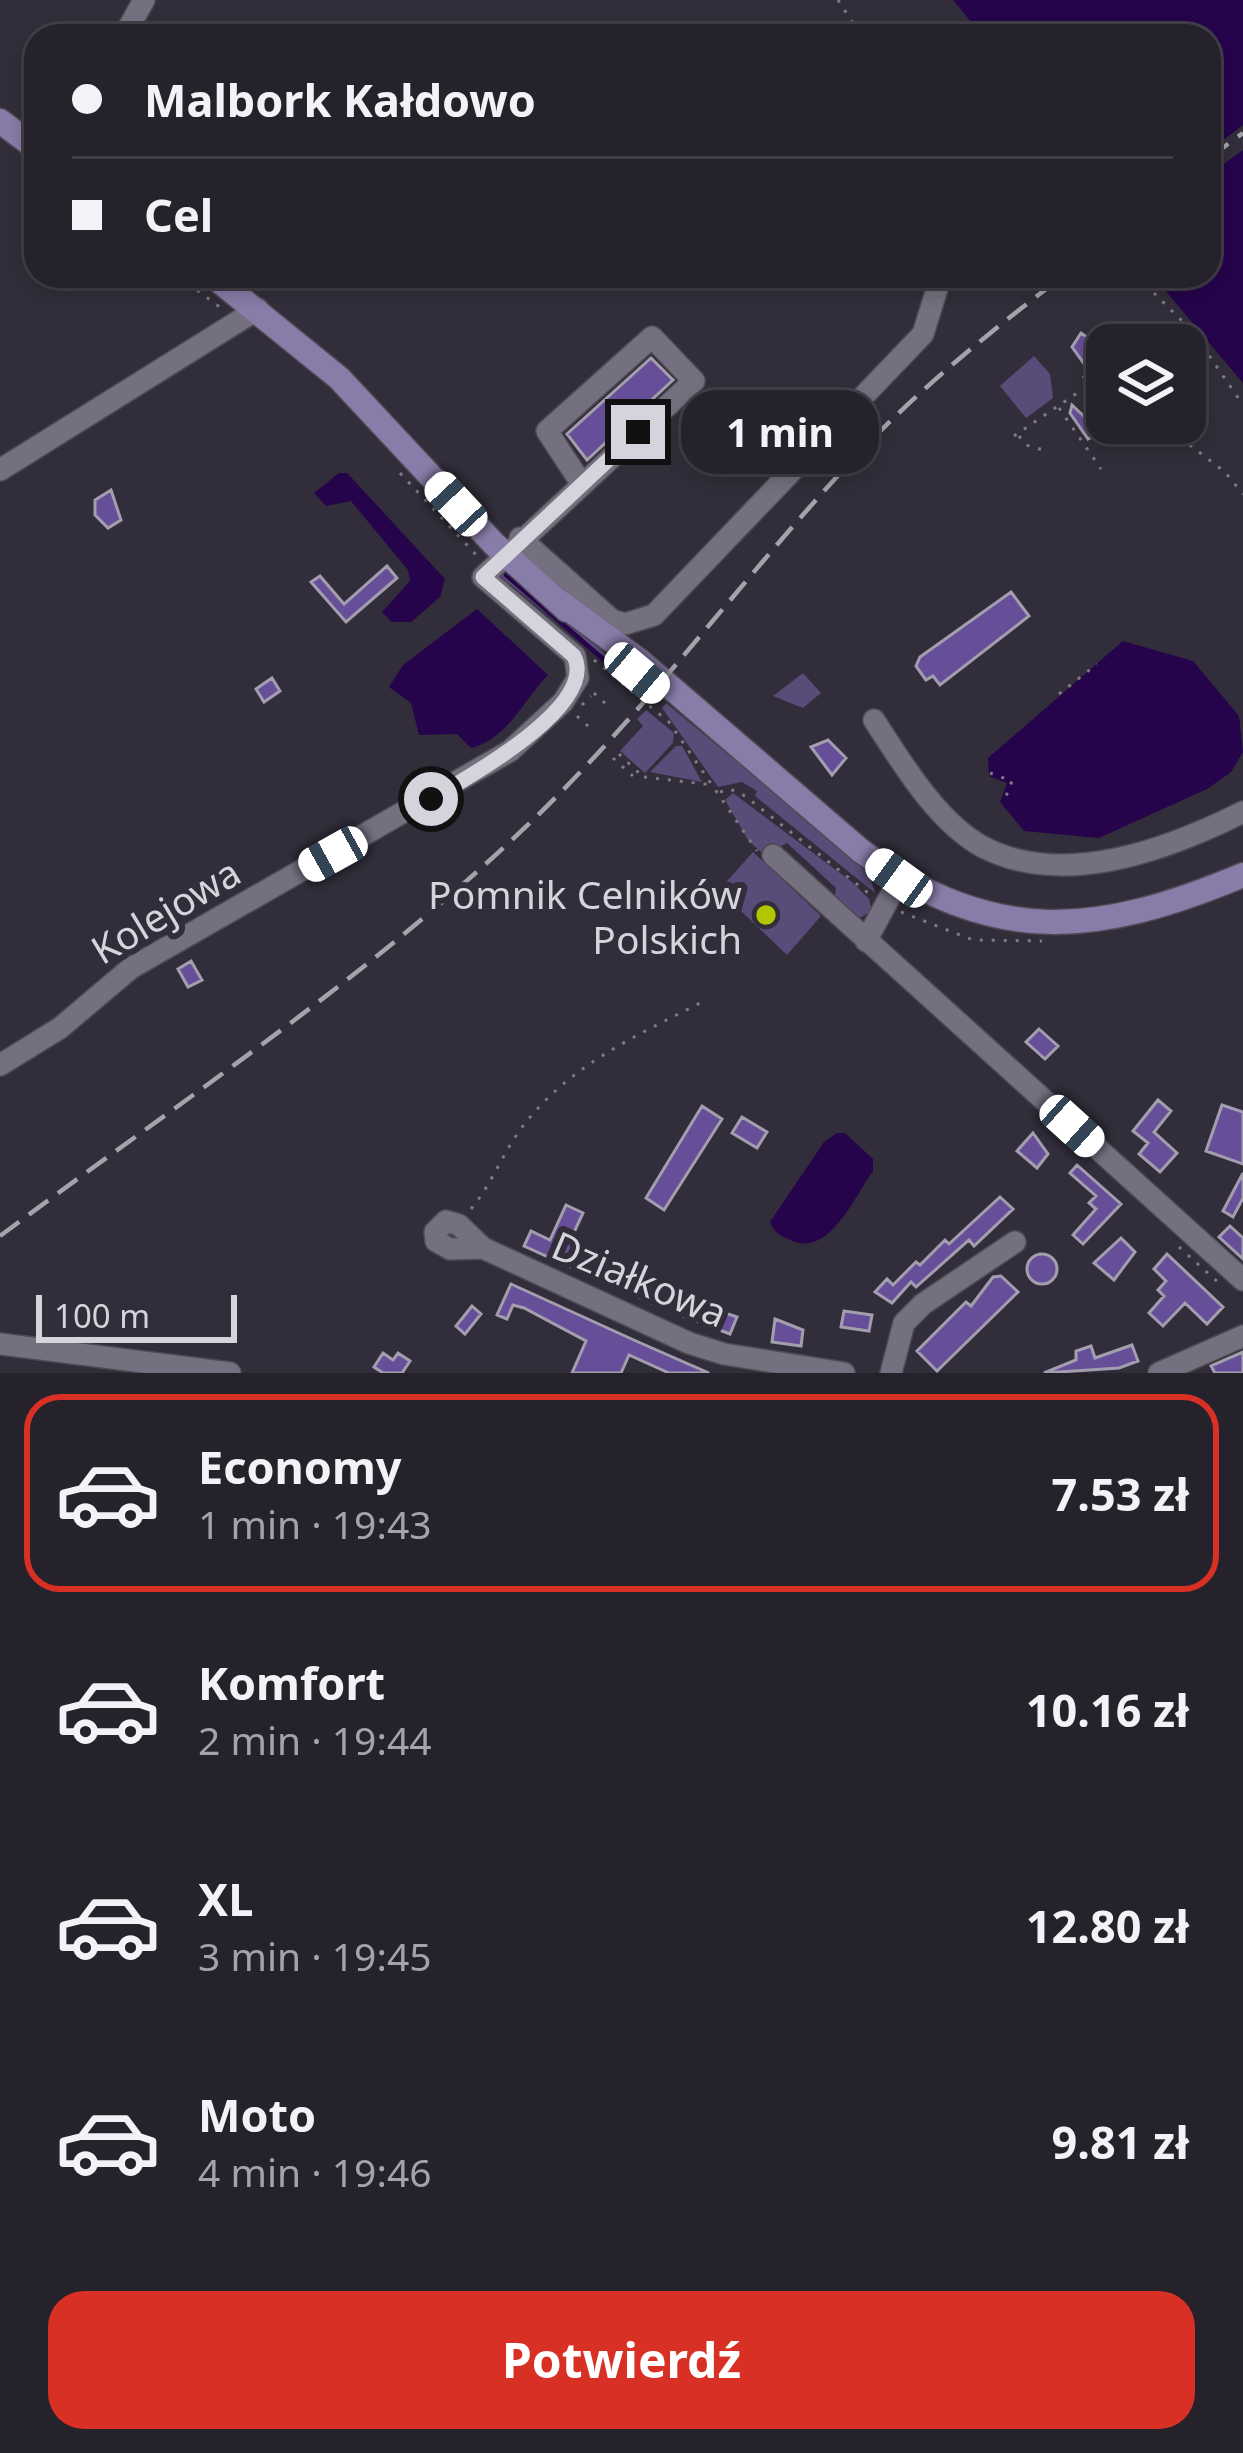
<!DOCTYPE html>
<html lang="pl">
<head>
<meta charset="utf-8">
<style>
  :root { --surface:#25222c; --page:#312f38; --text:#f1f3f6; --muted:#a3a4a9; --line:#423f48; --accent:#d93025 }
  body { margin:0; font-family:"Noto Sans",sans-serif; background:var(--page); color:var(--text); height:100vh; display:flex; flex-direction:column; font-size:45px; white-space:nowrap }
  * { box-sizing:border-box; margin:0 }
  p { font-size:39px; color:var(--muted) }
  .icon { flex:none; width:66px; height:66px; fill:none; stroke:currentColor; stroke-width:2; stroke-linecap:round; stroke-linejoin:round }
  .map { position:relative; height:1373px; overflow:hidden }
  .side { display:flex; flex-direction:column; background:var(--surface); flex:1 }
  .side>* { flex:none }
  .hud { position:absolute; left:24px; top:24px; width:1197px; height:264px; border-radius:36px; box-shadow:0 6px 18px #0003,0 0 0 3px var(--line); display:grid; align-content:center; height:264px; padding:0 48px; background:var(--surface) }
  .tools { position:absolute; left:1086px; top:324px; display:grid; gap:24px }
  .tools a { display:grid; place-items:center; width:120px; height:120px; border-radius:24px; background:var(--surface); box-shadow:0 6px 18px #0003,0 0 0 3px var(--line); font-size:60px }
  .scale { position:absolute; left:36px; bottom:30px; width:201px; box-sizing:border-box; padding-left:12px; border:6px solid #d5d3db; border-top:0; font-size:33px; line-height:42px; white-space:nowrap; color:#d5d3db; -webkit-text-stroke:9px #312d3a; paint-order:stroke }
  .end { position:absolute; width:54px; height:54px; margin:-27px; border:15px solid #d5d3db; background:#111; box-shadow:0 0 0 6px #111 }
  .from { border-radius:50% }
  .bubble { position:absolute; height:84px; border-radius:36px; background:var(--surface); box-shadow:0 6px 18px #0003,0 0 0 3px var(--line); font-size:39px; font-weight:700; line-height:84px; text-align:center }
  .car { position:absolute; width:36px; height:72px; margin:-36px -18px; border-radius:15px; box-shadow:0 0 9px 3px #0007; background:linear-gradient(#fff 24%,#345 0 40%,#fff 0 76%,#345 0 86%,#fff 0) }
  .hud b { display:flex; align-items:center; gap:42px; height:114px; font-size:45px }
  .hud b+b { border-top:3px solid var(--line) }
  .hud i { width:30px; height:30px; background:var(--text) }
  ul { padding:21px 0 0; list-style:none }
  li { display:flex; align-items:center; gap:36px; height:198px; margin:0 24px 18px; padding:0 24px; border:6px solid transparent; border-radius:36px }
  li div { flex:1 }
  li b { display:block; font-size:45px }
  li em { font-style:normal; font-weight:700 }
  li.current { border-color:var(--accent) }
  li>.icon { width:108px; height:108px; stroke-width:1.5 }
  .button { display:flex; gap:24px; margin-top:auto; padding:24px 48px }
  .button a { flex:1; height:138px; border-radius:36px; background:var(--accent); color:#fff; font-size:48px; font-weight:700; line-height:138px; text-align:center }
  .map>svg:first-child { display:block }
  .green { fill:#594c78 }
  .water { fill:#25044c }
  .pier { fill:#312d3a }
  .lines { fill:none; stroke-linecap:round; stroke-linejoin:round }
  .stream { stroke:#25044c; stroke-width:4.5 }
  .building { fill:#674e99; stroke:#a29eae; stroke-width:3 }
  .minor-casing { stroke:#4e4b55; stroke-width:24 }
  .major-casing { stroke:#4e4b55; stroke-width:27 }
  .path { stroke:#7e7b85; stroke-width:3; stroke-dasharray:3 9; stroke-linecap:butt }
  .minor { stroke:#74707f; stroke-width:21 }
  .major { stroke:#887ca8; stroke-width:24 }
  .rail { stroke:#a5a2ab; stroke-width:4.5; stroke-dasharray:24 12; stroke-linecap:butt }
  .route { stroke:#d5d3db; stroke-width:15 }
  .poi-dot { fill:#b1c500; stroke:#312d3a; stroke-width:4.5 }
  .labels { text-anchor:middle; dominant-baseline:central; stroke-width:12; stroke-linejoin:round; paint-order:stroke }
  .poi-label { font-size:39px; fill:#d5d3db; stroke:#312d3a; text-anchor:end }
  .street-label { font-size:39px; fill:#d5d3db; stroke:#312d3a }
</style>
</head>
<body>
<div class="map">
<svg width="1243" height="1373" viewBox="0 0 1243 1373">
  <rect width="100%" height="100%" fill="#312d3a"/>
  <path class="green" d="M 1034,356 L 1050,374 L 1053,398 L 1026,418 L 1000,386 Z
    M 508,572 L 637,680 L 628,677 L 633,684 L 499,575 Z
    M 803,673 L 821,693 L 803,708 L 773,696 Z
    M 666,703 L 857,861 L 869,873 L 875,893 L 755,796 L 757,791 L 742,782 L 718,787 L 662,708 Z
    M 646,710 L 674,733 L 673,743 L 645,773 L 620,751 L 643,726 L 637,719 Z
    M 676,746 L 682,746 L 702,782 L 650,772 Z
    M 733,793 L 852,882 L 869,899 L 872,911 L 856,920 L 834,901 L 836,888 L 787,843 L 764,855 L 748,840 L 725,800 Z
    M 753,852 L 821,916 L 787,955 L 719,890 Z"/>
  <path class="water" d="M 953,0 L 1243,0 L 1243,383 L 1153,276 L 1209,276 L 1209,36 L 983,36 Z
    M 339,473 L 347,473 L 445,579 L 440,597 L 411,622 L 392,622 L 382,612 L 410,581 L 408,570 L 351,501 L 326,506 L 314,493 Z
    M 477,609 L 548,675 C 524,699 508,739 471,748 L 457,734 L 419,735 L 411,703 L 389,687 L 403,665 Z
    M 1123,641 L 1193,661 L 1239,716 L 1243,752 L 1231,772 L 1207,789 L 1099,838 L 1024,831 L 1000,802 L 1007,783 L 989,776 L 988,758 Z
    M 837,1133 L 845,1133 L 873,1159 L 873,1171 C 854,1197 829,1259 790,1240 C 779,1235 774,1232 770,1222 L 824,1142 Z"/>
  <path class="pier" d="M 1243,125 L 1243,150 L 1209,175 L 1209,151 Z"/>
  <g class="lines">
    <path class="stream" d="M 506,575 L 617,671"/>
  </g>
  <path class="building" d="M 1081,333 L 1107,351 L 1107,409 L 1084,377 L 1090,372 L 1072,347 Z
    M 651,358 L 673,380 L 587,460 L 567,434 Z
    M 1072,405 L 1089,421 L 1107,409 L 1107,429 L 1088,439 L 1070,413 Z
    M 111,490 L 121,520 L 108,528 L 95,515 L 95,500 Z
    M 387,566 L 397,578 L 346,622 L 311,582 L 320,576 L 344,604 Z
    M 1011,592 L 1029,616 L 940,685 L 933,676 L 926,680 L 916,666 L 920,657 Z
    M 272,678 L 280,691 L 264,702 L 256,689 Z
    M 828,740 L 846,758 L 832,775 L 811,747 Z
    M 191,961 L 202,980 L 188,987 L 178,969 Z
    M 1039,1029 L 1058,1046 L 1045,1059 L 1026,1042 Z
    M 1158,1100 L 1171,1111 L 1154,1132 L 1177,1153 L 1160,1172 L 1139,1154 L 1148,1143 L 1133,1131 Z
    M 1222,1105 L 1243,1112 L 1243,1164 L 1206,1151 Z
    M 702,1106 L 722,1119 L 664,1210 L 646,1198 Z
    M 742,1117 L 767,1132 L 757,1148 L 732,1133 Z
    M 1033,1133 L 1048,1154 L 1037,1168 L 1017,1151 Z
    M 1077,1165 L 1121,1204 L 1083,1244 L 1073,1235 L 1096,1209 L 1089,1203 L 1096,1196 L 1070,1173 Z
    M 1243,1173 L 1243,1198 L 1233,1217 L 1223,1211 Z
    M 1000,1197 L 1013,1209 L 974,1246 L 969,1240 L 916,1287 L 911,1282 L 892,1303 L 875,1292 L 887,1279 L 893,1285 L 916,1262 L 920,1265 L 945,1240 L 949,1244 Z
    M 566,1205 L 583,1213 L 570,1241 L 583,1246 L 580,1253 L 586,1256 L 579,1271 L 524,1246 L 531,1231 L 550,1240 Z
    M 1230,1226 L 1243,1238 L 1243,1259 L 1219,1237 Z
    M 1121,1238 L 1135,1252 L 1114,1280 L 1094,1263 Z
    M 1167,1254 L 1223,1307 L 1207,1324 L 1185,1303 L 1163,1326 L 1149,1313 L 1164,1296 L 1158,1290 L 1166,1281 L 1154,1269 Z
    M1027 1269a15 15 0 1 1 30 0a15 15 0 1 1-30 0Z
    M 607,1265 L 623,1273 L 616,1287 L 600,1280 Z
    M 1001,1276 L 1018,1292 L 937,1371 L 917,1351 L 966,1302 L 971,1306 L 993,1277 Z
    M 644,1282 L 661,1289 L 654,1304 L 638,1297 Z
    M 511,1284 L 636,1341 L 709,1373 L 669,1373 L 629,1355 L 621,1373 L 572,1373 L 586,1341 L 524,1308 L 513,1305 L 507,1319 L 497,1315 Z
    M 681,1298 L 737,1317 L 730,1334 L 675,1313 Z
    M 472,1306 L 481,1314 L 465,1334 L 456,1326 Z
    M 844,1311 L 872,1315 L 869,1331 L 841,1327 Z
    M 775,1319 L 803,1330 L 801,1346 L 772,1342 Z
    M 1132,1345 L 1138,1361 L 1119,1368 L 1044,1373 L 1076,1360 L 1076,1351 L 1091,1346 L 1095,1358 Z
    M 1243,1352 L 1243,1373 L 1215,1373 L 1211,1366 Z
    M 383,1353 L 393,1360 L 398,1353 L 410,1361 L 402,1373 L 383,1373 L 374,1367 Z"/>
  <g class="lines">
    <defs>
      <path id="minor" d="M 124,36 L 144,0
        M 0,470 L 258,309
        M 520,538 L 612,620 L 625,624 L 654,615 L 923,334 L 941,276
        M 874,720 C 902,763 937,822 983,847 C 1064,889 1169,849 1243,812
        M 773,855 L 1243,1280
        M 866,941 L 900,878
        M 0,1065 L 60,1028 L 131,968 L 510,751 L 563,702 L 578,678 L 575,656 L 483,577 L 694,381 L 652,337 L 547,431 L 581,483
        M 483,1248 L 450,1249 L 436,1241 L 435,1232 L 446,1221 L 459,1225 L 483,1248 L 689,1343 L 724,1354 L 844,1373
        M 0,1344 L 230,1373
        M 891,1373 L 904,1323 L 923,1304 L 1015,1242
        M 1159,1373 L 1243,1336"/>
      <path id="major" d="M 0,121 L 36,148
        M 213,276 L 339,378 L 494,544 L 567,610
        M 558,601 L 640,661 L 861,851 C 996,947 1097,936 1243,875"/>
    </defs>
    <use href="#minor" class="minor-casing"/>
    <use href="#major" class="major-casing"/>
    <path class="path" d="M 838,0 L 861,36
      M 178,276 L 221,308
      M 1137,276 L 1193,332 L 1243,405
      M 1059,408 L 1101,469
      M 1161,423 L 1225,472 L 1243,494
      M 1014,436 L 1089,385
      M 1019,436 L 1026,445 L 1047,451
      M 400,473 L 479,558
      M 594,660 L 669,722 L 757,851
      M 594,693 L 608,706
      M 1059,694 L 1097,664
      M 582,705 L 591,696
      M 577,716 L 589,727
      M 619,754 L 641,775
      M 613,758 L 633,776
      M 990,773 L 1012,781 L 1003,804
      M 644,777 L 713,785
      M 720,792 L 730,789 L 745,796 L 872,896
      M 901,912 L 973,940 L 1042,941
      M 471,1209 C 491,1185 502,1155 520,1130 C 567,1066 634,1037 702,1002
      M 1179,1247 L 1220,1284"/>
    <use href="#minor" class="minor"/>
    <use href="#major" class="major"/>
    <path class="rail" d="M 1209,158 L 1243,133
      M 0,1236 C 182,1100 374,974 537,816 C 653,703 747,572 857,455 C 920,388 991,331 1063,276"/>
  </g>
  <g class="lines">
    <path class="route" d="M 431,799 C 467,778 599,706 574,656 L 483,577 L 638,432"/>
  </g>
  <circle class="poi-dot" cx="766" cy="915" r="12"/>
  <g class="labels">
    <g class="poi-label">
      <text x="742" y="893">Pomnik Celników<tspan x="742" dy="45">Polskich</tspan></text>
    </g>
    <g class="street-label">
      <text transform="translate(165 910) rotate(-31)">Kolejowa</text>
      <text transform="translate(640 1278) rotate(23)">Działkowa</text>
    </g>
  </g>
</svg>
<div class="tools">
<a><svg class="icon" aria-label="layers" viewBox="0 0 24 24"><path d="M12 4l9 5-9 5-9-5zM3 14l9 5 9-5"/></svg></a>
</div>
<div class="scale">100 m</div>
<i class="end from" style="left:431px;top:799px"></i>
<i class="end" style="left:638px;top:432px"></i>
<div class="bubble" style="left:681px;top:390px;width:198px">1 min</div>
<i class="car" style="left:456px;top:504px;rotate:317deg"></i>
<i class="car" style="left:637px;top:673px;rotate:130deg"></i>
<i class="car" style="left:333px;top:854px;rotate:241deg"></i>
<i class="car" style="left:899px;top:878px;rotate:306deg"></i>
<i class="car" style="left:1072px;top:1126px;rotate:132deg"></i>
<div class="hud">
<b><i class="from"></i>Malbork Kałdowo</b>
<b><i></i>Cel</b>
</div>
</div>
<section class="side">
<ul>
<li class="current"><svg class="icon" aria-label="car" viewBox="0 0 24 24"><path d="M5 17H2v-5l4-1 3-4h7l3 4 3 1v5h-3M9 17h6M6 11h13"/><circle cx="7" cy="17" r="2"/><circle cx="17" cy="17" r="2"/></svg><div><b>Economy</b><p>1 min · 19:43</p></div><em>7.53 zł</em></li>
<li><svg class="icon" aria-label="car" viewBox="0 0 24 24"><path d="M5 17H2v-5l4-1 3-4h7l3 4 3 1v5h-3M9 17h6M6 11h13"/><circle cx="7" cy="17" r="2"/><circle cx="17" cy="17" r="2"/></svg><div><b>Komfort</b><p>2 min · 19:44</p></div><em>10.16 zł</em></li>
<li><svg class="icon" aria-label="car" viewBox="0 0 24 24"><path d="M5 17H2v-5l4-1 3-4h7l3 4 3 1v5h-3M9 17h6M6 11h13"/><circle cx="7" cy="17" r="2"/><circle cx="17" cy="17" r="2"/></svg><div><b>XL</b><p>3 min · 19:45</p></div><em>12.80 zł</em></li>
<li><svg class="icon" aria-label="car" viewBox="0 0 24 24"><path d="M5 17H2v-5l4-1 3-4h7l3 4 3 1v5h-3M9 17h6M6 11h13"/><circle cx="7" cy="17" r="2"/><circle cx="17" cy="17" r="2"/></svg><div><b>Moto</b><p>4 min · 19:46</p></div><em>9.81 zł</em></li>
</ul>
<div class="button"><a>Potwierdź</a></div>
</section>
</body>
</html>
